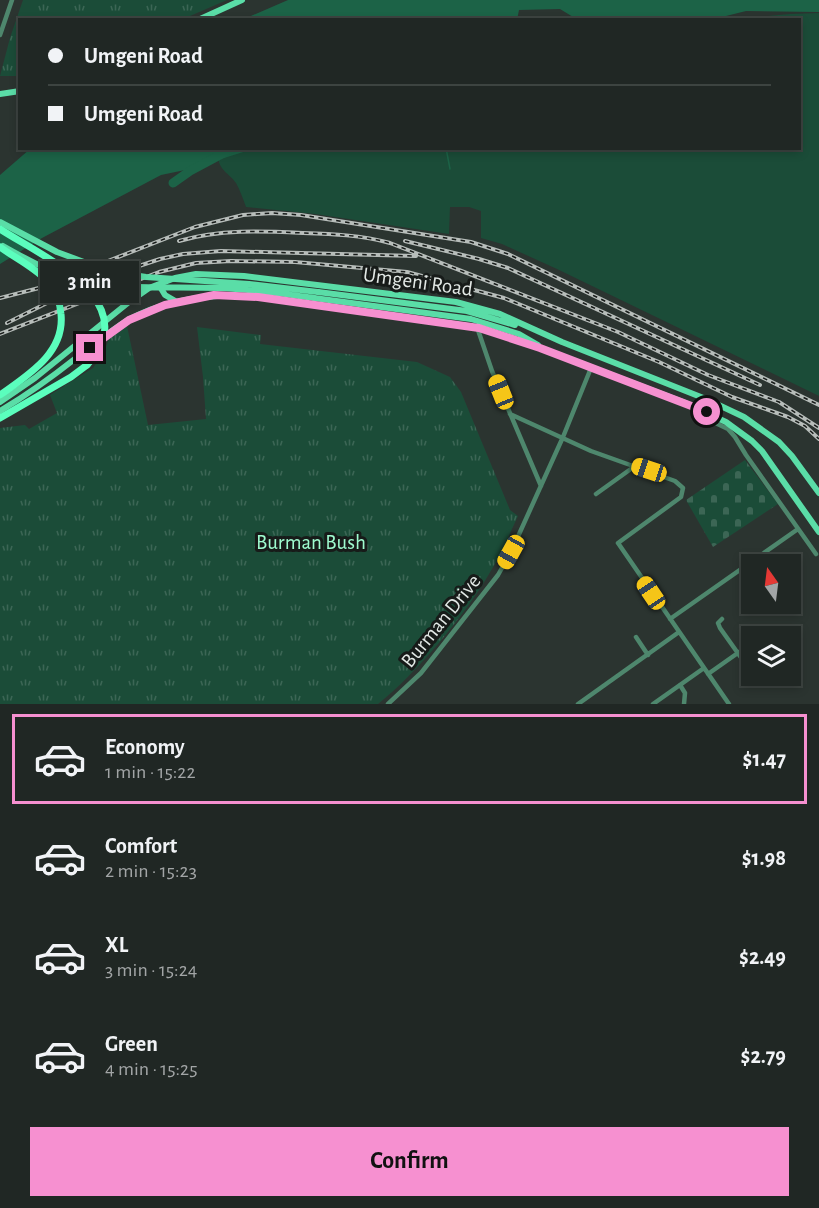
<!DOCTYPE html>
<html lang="en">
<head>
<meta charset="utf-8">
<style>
  :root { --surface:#202724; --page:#2d3331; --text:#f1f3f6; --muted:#a2a5a6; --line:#3d4441; --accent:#f690d0 }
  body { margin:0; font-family:"Alegreya Sans",sans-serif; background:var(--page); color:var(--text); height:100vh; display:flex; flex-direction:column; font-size:22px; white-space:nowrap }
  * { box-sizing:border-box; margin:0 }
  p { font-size:20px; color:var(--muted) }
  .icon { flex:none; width:33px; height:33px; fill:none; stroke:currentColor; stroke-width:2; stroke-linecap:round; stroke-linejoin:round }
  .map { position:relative; height:704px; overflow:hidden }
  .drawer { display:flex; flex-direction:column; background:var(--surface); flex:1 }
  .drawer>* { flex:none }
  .hud { position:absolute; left:18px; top:18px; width:783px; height:132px; border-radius:0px; box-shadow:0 3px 9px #0003,0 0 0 2px var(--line); display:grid; align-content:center; height:132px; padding:0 30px; background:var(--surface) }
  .needle { width:39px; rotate:346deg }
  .tools { position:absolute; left:741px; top:554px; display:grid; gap:12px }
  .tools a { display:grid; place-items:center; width:60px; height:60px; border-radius:0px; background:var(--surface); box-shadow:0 3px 9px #0003,0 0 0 2px var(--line); font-size:30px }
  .end { position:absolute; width:27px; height:27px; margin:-14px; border:8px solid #f690d0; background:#111; box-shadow:0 0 0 3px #111 }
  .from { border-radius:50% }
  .bubble { position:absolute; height:42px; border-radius:0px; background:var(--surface); box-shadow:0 3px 9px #0003,0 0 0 2px var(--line); font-size:20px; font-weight:600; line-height:42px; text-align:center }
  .car { position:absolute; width:18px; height:36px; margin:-18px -9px; border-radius:8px; box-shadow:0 0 4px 2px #0007; background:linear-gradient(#f5c518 24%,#345 0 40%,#f5c518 0 76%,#345 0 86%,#f5c518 0) }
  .hud b { display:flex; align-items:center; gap:21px; height:57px; font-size:22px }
  .hud b+b { border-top:2px solid var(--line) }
  .hud i { width:15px; height:15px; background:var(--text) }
  ul { padding:10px 0 0; list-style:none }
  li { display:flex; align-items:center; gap:18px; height:90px; margin:0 12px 9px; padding:0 18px; border:3px solid transparent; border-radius:0px }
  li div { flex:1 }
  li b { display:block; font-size:22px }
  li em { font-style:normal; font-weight:600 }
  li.current { border-color:var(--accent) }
  li>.icon { width:54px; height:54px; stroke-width:1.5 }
  .button { display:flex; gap:12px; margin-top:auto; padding:12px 30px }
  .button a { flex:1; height:69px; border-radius:0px; background:var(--accent); color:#111; font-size:24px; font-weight:600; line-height:69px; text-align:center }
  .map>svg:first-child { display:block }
  .grass { fill:#1b4c38 }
  .cemetery { fill:url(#cemetery-stones) }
  .park { fill:url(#park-tufts) }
  .water { fill:#1c6347 }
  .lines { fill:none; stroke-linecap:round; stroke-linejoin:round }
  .stream { stroke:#1c6347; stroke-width:1.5 }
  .river { stroke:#1c6347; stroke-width:9 }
  .minor { stroke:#4e876d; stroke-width:4.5 }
  .major { stroke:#5adda7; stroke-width:6 }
  .highway { stroke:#5bfebd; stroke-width:7 }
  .rail-casing { stroke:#b7bdba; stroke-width:4 }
  .rail { stroke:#171b19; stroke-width:1.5; stroke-dasharray:4.5; stroke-linecap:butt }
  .major-bridge { stroke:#5adda7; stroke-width:6 }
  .highway-bridge { stroke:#5bfebd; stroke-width:7 }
  .route { stroke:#f690d0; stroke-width:8 }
  .labels { text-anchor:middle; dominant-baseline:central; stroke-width:6; stroke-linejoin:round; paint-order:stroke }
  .street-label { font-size:21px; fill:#e2e8e5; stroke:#171b19 }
  .park-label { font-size:21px; fill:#9efbcf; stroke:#171b19 }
</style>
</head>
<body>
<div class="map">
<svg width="819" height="704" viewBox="0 0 819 704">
  <defs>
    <pattern id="cemetery-stones" width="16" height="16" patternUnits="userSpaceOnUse" patternTransform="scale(1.5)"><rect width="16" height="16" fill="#1b4c38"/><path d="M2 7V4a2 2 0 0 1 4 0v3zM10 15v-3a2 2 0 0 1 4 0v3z" fill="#3c6655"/></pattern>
    <pattern id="park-tufts" width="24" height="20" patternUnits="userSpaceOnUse" patternTransform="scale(1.5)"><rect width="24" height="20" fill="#1b4c38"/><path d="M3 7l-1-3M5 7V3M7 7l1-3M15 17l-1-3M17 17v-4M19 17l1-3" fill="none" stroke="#3c6655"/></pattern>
  </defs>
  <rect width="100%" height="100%" fill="#2b3430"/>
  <path class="grass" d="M 819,13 L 819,396 L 557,269 L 502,244 L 481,238 L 481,211 L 469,207 L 450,207 L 449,234 L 315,214 L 246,207 C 243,199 240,190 236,183 C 229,173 220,171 218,158 L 240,148 L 800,148 L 800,20 L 736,19 L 790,14 Z"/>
  <path class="cemetery" d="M 745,460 L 778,504 L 713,547 L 686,500 Z"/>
  <path class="park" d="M 23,0 L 227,0 L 183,19 L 20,20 L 19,76 L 0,76 L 10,38 Z
    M 127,326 L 148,425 L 206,419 L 203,377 L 197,327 L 261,335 L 260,344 L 417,362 L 450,377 L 461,392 L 510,510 L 518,516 C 509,535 501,555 489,574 C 465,615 416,674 378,704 L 0,704 L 0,428 L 25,425 L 29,429 L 57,413 L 50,395 L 93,368 L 103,354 L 109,339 Z"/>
  <path class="water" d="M 288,0 L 819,0 L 819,12 L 746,11 L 710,20 L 578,20 L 560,9 L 519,10 L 517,20 L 244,19 Z
    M 30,149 L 253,149 L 185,170 L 161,175 L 42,238 L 0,264 L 0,175 Z"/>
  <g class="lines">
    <path class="stream" d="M 446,148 L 450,169"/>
    <path class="river" d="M 173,183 L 190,171 L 233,148"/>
    <path class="minor" d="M 0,35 L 12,0
      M 477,327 L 492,371 L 541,486
      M 698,410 L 707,419 L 728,429 L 735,437 L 746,455 L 816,554
      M 510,414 L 591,451 L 675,481 L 683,488 L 681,497 L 618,543 L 729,704
      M 596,494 L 635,466
      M 670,619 L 798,529
      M 722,619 L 718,623 L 720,628 L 752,673
      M 761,636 L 771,629
      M 636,637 L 648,655
      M 708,674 L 752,643
      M 753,675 L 758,680 L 765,675
      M 680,685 L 685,693 L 684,704
      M 388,704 L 421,673 L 498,575 L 511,552 L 563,437 L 591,368
      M 578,704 L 679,632
      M 653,704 L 704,668"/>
    <path class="major" d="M 198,20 L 242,0
      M 0,94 L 20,91
      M 159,285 L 165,295 L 177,302
      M 318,292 L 467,311 L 515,325
      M 314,298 L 471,319 L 519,334 L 538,345
      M 0,402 L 35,378 L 129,302 L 149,288 L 175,278 L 196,274 L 244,276 L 456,302 L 500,314 L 562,342 L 706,399 L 744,417 L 779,442 L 792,456 L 819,493
      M 0,411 C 27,395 52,377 76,358 C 93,345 110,331 128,320 C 169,298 213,293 258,297 L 479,328 L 540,348 L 683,402 L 726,422 L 752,441 L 762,451 L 819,532"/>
    <path class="highway" d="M 0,418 L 71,377 L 87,365"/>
    <defs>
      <path id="rail" d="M 179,241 C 220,229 261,231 303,233 C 332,234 361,235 390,243 L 618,332 L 708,375 L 779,402 L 819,428
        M 405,241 L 479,259 L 508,268 L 760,385
        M 0,298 L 39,288 L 195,227 L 243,215 L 272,213 L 301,215 L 471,242 L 508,254 L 819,405
        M 7,323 L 49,302 L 133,268 L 160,259 L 183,254 L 221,251 L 416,256
        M 0,334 L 159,272 L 196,263 L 231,261 L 295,262 L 407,272 L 504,298 L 659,362 L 732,397 L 788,417 L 805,426 L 819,439"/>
    </defs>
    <use href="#rail" class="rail-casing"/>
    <use href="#rail" class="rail"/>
    <path class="major-bridge" d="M 0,222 L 57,252 L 108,271 L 146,277 L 249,284 L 318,292
      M 3,246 C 26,259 51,273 78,279 C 125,291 171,286 219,288 C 251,289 283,294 314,298"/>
    <path class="highway-bridge" d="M 0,229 C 43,257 146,301 87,365
      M 0,247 C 15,258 34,267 46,280 C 54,289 60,301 61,314 C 65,353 28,375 0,395"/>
  </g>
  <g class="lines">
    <path class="route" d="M 90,348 L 129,320 L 165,305 L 214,295 L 258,297 L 479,328 L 540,348 L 707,412"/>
  </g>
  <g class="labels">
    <g class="street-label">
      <text transform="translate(418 282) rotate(8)">Umgeni Road</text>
      <text transform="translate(441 621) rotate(-51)">Burman Drive</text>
    </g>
    <g class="park-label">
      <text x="311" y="542">Burman Bush</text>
    </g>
  </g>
</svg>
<div class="tools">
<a><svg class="needle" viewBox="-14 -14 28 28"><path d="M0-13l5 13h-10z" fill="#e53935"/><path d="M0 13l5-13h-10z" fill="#a2a5a6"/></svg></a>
<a><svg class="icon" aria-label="layers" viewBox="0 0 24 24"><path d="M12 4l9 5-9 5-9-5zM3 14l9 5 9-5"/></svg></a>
</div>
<i class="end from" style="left:707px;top:412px"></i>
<i class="end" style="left:90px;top:348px"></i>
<div class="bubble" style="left:40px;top:261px;width:99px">3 min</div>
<i class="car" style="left:501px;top:392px;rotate:338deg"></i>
<i class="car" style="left:649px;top:470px;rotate:288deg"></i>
<i class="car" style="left:511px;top:552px;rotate:209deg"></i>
<i class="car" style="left:651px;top:593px;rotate:326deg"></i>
<div class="hud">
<b><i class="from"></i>Umgeni Road</b>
<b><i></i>Umgeni Road</b>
</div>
</div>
<section class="drawer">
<ul>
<li class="current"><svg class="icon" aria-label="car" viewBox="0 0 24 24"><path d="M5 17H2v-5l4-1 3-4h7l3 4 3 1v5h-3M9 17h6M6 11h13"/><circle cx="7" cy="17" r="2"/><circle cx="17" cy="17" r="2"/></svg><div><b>Economy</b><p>1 min · 15:22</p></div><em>$1.47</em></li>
<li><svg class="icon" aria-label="car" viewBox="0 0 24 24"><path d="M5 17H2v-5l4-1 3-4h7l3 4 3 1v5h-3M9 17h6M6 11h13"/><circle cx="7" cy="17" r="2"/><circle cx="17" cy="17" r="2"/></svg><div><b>Comfort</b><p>2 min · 15:23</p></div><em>$1.98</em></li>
<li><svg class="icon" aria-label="car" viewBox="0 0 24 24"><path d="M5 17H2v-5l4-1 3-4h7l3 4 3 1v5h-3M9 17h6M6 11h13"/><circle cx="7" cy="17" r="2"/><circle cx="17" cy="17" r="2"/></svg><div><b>XL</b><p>3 min · 15:24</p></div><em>$2.49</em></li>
<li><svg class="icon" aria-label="car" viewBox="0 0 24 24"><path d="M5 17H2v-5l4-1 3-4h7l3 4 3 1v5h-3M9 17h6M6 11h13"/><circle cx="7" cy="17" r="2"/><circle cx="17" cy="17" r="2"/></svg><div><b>Green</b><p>4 min · 15:25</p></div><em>$2.79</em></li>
</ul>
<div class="button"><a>Confirm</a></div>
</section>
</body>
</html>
